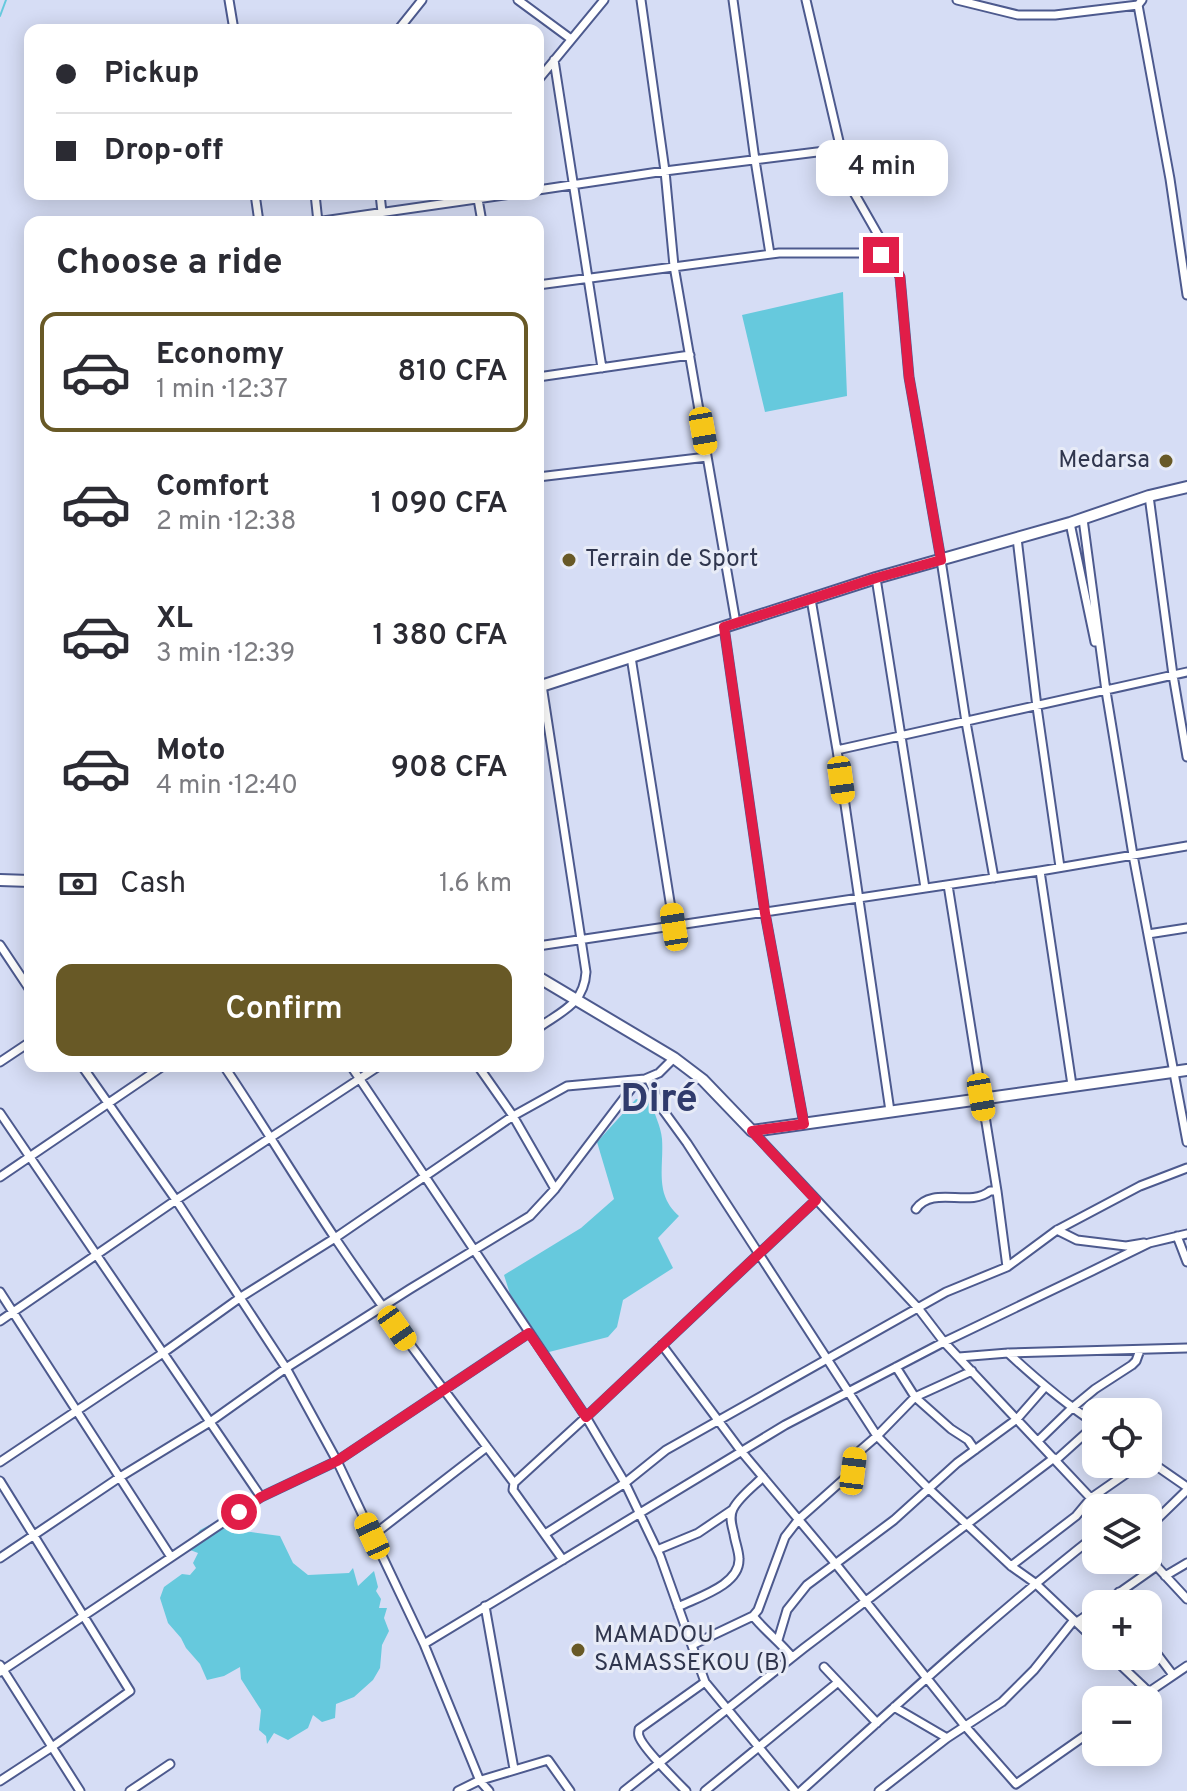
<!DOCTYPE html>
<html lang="en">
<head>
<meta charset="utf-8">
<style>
  :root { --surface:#fff; --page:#f7f7f7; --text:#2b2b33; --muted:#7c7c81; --line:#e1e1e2; --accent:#685926 }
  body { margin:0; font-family:Overpass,sans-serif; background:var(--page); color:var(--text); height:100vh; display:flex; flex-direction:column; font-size:30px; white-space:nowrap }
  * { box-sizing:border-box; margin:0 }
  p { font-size:26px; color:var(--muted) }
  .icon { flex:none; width:44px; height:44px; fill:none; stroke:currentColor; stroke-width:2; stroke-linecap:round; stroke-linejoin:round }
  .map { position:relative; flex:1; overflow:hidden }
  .side { position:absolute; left:24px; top:216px; width:520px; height:856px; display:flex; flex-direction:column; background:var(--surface); border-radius:16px; box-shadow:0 4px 20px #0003 }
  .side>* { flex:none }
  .hud { position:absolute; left:24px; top:24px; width:520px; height:176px; border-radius:16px; box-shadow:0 4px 20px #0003; display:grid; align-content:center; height:176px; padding:0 32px; background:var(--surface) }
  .controls { position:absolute; left:1082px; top:1398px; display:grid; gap:16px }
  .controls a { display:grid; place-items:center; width:80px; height:80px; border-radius:16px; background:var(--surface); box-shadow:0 4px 20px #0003; font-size:40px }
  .end { position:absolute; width:36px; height:36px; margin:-18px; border:10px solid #e11d48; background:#fff; box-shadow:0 0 0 4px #fff }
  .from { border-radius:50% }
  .bubble { position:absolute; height:56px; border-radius:16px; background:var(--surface); box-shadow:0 4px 20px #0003; font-size:26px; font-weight:600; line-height:56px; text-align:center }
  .car { position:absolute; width:24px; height:48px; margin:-24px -12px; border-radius:10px; box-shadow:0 0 6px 2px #0007; background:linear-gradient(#f5c518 24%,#345 0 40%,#f5c518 0 76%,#345 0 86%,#f5c518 0) }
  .hud b { display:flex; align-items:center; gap:28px; height:76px; font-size:30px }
  .hud b+b { border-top:2px solid var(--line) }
  .hud i { width:20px; height:20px; background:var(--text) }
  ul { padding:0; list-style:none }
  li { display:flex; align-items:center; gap:24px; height:120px; margin:0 16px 12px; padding:0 16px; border:4px solid transparent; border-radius:16px }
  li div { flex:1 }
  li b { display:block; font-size:30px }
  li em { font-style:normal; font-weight:600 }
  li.current { border-color:var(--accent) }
  li>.icon { width:72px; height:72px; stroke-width:1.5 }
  h2 { padding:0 32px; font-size:36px; line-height:96px }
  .pay { display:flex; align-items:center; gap:20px; height:88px; padding:0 32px; font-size:30px }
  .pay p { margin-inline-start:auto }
  .button { display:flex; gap:16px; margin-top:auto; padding:16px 32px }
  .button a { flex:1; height:92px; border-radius:16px; background:var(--accent); color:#fff; font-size:32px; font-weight:600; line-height:92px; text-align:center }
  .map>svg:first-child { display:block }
  .water { fill:#66c9dd }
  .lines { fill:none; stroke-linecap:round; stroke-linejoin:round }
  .stream { stroke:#66c9dd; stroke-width:2 }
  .minor-casing { stroke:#4d5a8e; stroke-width:11 }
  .secondary-casing { stroke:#4d5a8e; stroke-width:14 }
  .minor { stroke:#fff; stroke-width:7 }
  .secondary { stroke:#fff; stroke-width:10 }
  .route { stroke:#e11d48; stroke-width:10 }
  .poi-dot { fill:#685926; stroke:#e7ebf7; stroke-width:3 }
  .labels { text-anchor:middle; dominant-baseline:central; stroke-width:6; stroke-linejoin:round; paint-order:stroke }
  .poi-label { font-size:24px; fill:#30364e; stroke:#e7ebf7; text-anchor:start }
  .town-label { font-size:40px; font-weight:bold; fill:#303b6c; stroke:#e7ebf7 }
</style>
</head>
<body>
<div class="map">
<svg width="1187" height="1791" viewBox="0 0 1187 1791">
  <rect width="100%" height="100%" fill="#d6ddf5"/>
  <path class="water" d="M 843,292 L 847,396 L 765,412 L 742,315 Z
    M 636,1099 L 651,1102 C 654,1114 661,1126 662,1139 C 664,1168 654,1194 679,1216 L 658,1238 L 673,1268 L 623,1300 L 617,1327 L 608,1337 L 549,1352 L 510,1294 L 504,1275 L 581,1228 L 614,1199 L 597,1142 Z
    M 219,1520 L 232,1533 L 251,1532 L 280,1536 L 293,1563 L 308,1575 L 349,1573 L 353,1568 L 358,1586 L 374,1571 L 378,1587 L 376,1591 L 381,1599 L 379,1608 L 387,1608 L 384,1618 L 389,1631 L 382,1645 L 380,1668 L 373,1680 L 354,1697 L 336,1704 L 335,1718 L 322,1722 L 313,1715 L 308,1728 L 288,1740 L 274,1733 L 267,1744 L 266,1736 L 259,1730 L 261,1710 L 241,1679 L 240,1667 L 224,1676 L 207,1680 L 200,1664 L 186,1648 L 181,1638 L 168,1623 L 160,1598 L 164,1587 L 182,1574 L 190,1575 L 196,1568 L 193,1563 L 198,1553 L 185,1548 L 200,1530 Z"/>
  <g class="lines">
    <path class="stream" d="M 0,16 L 6,0"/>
    <defs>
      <path id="minor" d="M 229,0 L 234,30
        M 518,0 L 571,39
        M 641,0 L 665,171 L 674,266 L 736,623
        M 733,0 L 755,160 L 770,254
        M 806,0 L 849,184 L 893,261
        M 957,0 L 1018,15 L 1055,15 L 1138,5
        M 1142,0 L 1138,5 L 1170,179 L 1187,295
        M 398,30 L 422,0
        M 554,60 L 602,368
        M 538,80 L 604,0
        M 538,190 L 665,171 L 841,149
        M 255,194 L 259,222
        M 315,194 L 318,222
        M 380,194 L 383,222
        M 478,199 L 482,222
        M 316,222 L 511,194
        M 538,285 L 779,253 L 869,253 C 886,256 893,261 900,277 L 909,377 L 941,560 L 966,722 L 994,878
        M 538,377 L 690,355
        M 538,477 L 707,457
        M 1149,496 L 1173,675 L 1187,757
        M 1083,519 L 1106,691 L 1133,855 L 1187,1142
        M 1070,523 L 1095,642
        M 1017,538 L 1037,707 L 1060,867
        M 876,578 L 925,888
        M 811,599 L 837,750 L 890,1111
        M 724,627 L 765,913 L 804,1124
        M 631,657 L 674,927
        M 837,750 L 1187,672
        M 1040,871 L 1072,1085
        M 948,885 L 997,1191 L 1007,1267
        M 1148,934 L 1187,928
        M 0,945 L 30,990
        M 538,946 L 1040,871 L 1187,846
        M 538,1028 C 562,1011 584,1004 586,972 L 542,685
        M 0,1062 L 30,1042
        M 82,1066 L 176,1200 L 286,1368 L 337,1461 L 424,1644 L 480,1781 L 489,1791
        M 224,1066 C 263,1124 298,1183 337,1241 C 393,1324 454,1403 514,1483
        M 351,1066 L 586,1417 L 625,1483 L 660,1556 L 705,1682 L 795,1791
        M 478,1066 L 513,1116 L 555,1189
        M 648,1078 L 663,1110 L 687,1143 L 877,1436 L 928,1488 L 1011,1566 L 1035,1583 L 1096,1641
        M 0,1113 L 261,1497
        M 752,1131 L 918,1308 L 944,1342 L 1100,1508
        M 0,1177 L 163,1066
        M 916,1209 C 933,1185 969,1208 990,1191 L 997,1191
        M 1057,1230 L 1077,1240 L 1126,1246 L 1144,1243
        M 1177,1236 L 1187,1262
        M 0,1292 L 171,1557
        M 0,1321 L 176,1200 L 379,1066
        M 662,1345 L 741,1451 L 835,1563 L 965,1726 L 1016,1784 L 1096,1728
        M 1008,1353 C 1036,1379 1064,1403 1096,1424
        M 959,1357 L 1008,1353 L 1187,1348
        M 896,1367 L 915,1397 L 951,1429 L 968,1440 L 975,1450
        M 1038,1441 L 1072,1408 L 1095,1389 L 1132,1365 L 1136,1361 L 1140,1350
        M 1056,1460 L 1096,1424
        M 1148,1460 L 1187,1487
        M 0,1462 L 163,1353 L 241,1297 L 335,1238 L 513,1116 L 567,1086 L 645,1079 L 659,1073 L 674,1058
        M 0,1481 L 130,1691 L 52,1747 L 0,1781
        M 1148,1528 L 1187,1490
        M 545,1534 L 625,1483 L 666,1450 L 946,1292 L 1007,1267 L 1057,1230 L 1140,1186 L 1187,1168
        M 372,1536 L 487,1447
        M 657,1550 L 698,1533 L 732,1510
        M 1148,1557 L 1187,1599
        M 0,1558 L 120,1477 L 210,1422 L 286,1368 L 410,1289 L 530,1216 L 555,1189 L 637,1081
        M 563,1560 L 513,1490 L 514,1483 L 586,1417 L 816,1200
        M 1011,1566 L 1076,1516 L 1091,1498 L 1140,1464
        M 1165,1576 L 1187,1563
        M 1119,1592 L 1125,1604
        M 1103,1604 L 1157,1566
        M 485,1606 L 514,1769
        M 678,1607 C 698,1597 740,1585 739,1559 C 739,1551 735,1542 734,1534 C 732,1526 729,1517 733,1509 C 739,1497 754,1486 763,1477
        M 753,1616 C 765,1631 780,1642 792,1657
        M 1077,1622 L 1096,1609
        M 778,1640 L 787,1610 L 807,1585 L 894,1520 L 957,1463 L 1017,1419 L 1045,1387
        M 1148,1642 L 1173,1675
        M 424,1644 L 785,1425 L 944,1342 L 1092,1271 L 1149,1243 L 1187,1234
        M 692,1645 L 753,1616 L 758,1610 L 785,1537 L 799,1519 L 853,1471 L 855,1455 L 877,1436 L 915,1397 L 972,1371
        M 1111,1656 L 1149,1692
        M 0,1665 L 80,1791
        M 824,1667 L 877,1723
        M 0,1672 L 261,1497 L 337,1461 L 529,1333
        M 1137,1700 L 1187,1666
        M 894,1707 L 947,1738
        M 130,1791 L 170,1764
        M 458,1791 L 478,1781 L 548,1760 L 570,1791
        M 624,1791 L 804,1648 L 1054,1458
        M 686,1791 C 676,1781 642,1747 639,1736 C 638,1733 639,1731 639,1729 L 705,1682
        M 705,1791 L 837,1683
        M 801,1791 C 898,1704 994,1615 1096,1535
        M 879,1791 L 947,1738 L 1002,1702 L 1034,1670 L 1074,1620"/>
      <path id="secondary" d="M 538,687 L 876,578 L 1070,523 L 1149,496 L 1187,487
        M 0,880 L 30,881
        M 538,977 L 674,1058 L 703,1080 L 752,1131 L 1187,1070"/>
    </defs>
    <use href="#minor" class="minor-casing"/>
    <use href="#secondary" class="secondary-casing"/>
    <use href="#minor" class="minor"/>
    <use href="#secondary" class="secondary"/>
  </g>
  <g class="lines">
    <path class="route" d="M 239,1512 L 261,1497 L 337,1461 L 529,1333 L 586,1417 L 816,1200 L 752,1131 L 804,1124 L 765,913 L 724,627 L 876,578 L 941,560 L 909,377 L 900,277 L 894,263 L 881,255"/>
  </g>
  <g class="poi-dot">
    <circle cx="1166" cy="461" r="8"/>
    <circle cx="569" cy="560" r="8"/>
    <circle cx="578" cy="1650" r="8"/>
  </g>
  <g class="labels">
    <g class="poi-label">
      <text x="1150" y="461" text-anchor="end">Medarsa</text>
      <text x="585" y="560">Terrain de Sport</text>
      <text x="594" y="1636">MAMADOU<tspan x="594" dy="28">SAMASSEKOU (B)</tspan></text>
    </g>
    <g class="town-label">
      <text x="659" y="1101">Diré</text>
    </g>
  </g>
</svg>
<div class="controls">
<a><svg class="icon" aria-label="locate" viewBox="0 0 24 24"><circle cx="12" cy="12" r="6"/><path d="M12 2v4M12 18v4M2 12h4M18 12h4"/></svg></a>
<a><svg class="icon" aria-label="layers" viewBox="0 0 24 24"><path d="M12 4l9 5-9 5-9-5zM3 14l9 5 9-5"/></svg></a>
<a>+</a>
<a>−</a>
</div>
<i class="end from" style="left:239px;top:1512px"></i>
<i class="end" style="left:881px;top:255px"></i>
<div class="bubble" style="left:816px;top:140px;width:132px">4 min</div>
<i class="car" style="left:703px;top:431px;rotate:170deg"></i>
<i class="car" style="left:841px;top:780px;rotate:172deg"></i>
<i class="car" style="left:674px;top:927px;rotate:351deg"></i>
<i class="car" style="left:981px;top:1097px;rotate:170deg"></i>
<i class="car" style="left:397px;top:1328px;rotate:145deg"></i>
<i class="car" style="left:853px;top:1471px;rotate:7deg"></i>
<i class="car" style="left:372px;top:1536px;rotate:335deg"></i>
<div class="hud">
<b><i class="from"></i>Pickup</b>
<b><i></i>Drop-off</b>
</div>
<section class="side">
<h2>Choose a ride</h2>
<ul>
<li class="current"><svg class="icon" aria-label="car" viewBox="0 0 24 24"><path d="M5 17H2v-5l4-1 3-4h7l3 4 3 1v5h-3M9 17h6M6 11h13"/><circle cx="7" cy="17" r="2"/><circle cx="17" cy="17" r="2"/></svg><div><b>Economy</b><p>1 min · 12:37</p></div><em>810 CFA</em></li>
<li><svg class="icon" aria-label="car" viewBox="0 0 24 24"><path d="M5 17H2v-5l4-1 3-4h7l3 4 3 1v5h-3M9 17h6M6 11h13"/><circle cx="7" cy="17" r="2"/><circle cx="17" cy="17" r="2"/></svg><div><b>Comfort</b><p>2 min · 12:38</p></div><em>1 090 CFA</em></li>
<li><svg class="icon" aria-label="car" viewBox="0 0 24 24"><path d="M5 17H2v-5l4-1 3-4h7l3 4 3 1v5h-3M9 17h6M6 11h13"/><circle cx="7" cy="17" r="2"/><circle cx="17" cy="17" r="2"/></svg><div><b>XL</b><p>3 min · 12:39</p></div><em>1 380 CFA</em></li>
<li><svg class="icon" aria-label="car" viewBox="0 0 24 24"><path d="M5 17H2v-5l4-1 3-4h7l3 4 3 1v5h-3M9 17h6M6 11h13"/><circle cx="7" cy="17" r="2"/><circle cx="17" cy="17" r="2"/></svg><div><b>Moto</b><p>4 min · 12:40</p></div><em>908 CFA</em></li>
</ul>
<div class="pay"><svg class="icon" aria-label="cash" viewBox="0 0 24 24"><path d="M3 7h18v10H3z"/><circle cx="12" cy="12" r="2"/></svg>Cash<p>1.6 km</p></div>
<div class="button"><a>Confirm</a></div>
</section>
</div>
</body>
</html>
